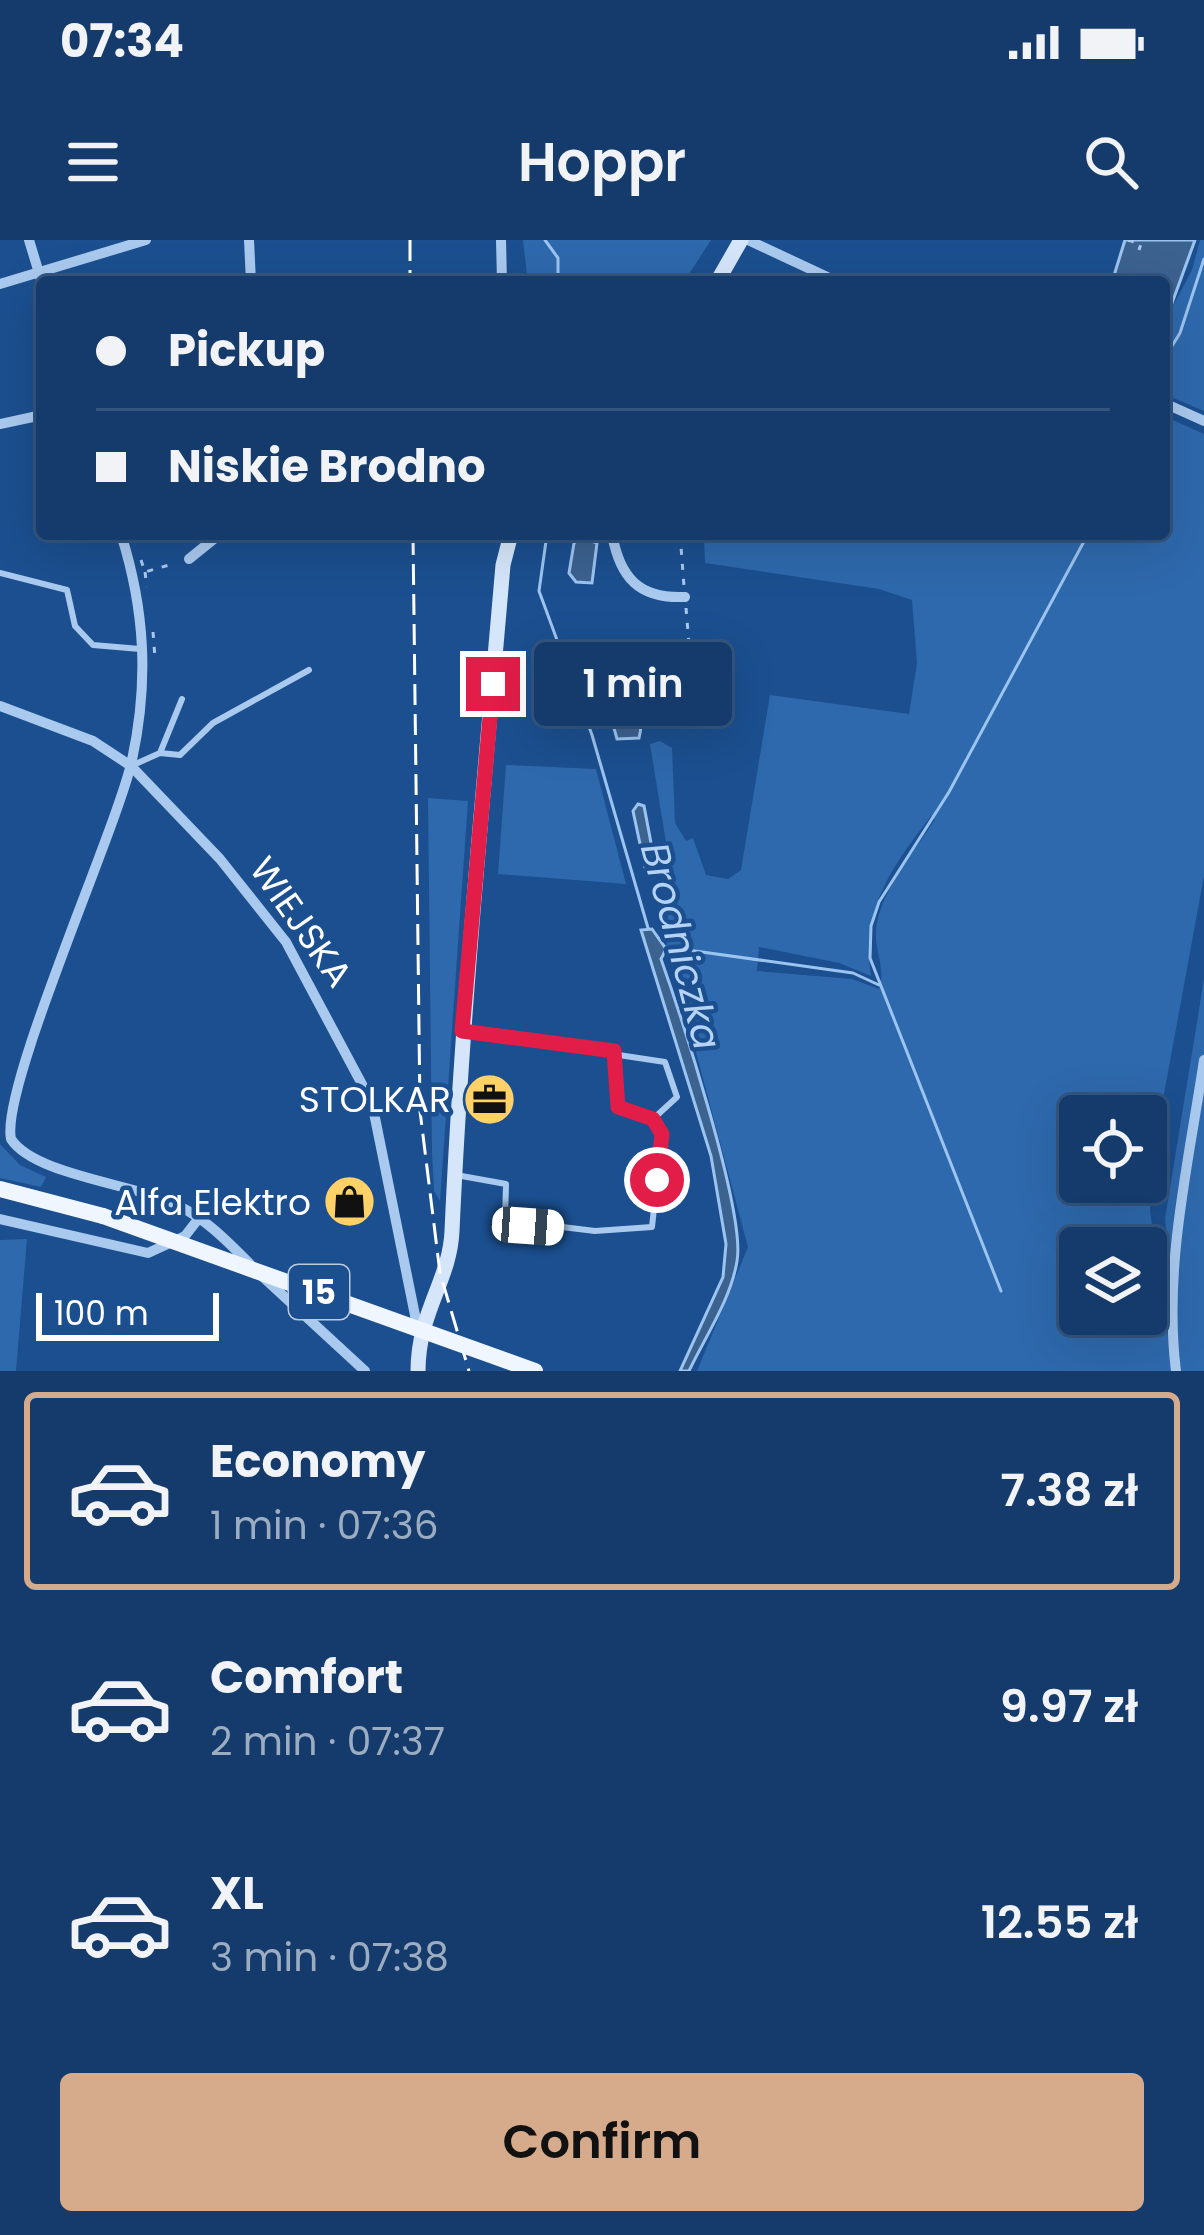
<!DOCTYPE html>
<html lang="en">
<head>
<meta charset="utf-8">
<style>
  :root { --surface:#143b6b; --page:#214673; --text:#f1f3f6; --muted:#9dadc1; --line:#33557e; --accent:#d6ab8b }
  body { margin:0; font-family:Poppins,sans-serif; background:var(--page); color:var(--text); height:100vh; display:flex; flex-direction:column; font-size:45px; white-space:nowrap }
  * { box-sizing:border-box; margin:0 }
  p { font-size:39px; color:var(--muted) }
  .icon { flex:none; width:66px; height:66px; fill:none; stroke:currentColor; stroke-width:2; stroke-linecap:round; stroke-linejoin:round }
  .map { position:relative; height:1131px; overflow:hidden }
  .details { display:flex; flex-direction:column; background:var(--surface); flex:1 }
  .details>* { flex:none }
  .top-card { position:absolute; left:36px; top:36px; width:1134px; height:264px; border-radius:12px; box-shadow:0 12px 48px #0002,0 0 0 3px var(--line); display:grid; align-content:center; height:264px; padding:0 60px; background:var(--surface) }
  .buttons { position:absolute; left:1059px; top:855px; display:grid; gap:24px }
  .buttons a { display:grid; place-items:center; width:108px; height:108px; border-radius:12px; background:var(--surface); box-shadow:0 12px 48px #0002,0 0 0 3px var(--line); font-size:60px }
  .scale { position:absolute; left:36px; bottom:30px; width:183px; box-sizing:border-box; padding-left:12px; border:6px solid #fff; border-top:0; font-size:33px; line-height:42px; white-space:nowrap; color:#fff; -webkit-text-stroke:9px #1b4f8f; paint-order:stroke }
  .end { position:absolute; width:54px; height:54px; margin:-27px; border:15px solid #e11d48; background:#fff; box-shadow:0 0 0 6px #fff }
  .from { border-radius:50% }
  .bubble { position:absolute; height:84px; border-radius:12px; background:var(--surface); box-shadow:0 12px 48px #0002,0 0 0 3px var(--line); font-size:39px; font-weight:600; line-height:84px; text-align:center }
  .car { position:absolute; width:36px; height:72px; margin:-36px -18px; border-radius:15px; box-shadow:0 0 9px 3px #0007; background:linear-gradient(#fff 24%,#345 0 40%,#fff 0 76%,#345 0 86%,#fff 0) }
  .top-card b { display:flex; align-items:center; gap:42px; height:114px; font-size:45px }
  .top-card b+b { border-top:3px solid var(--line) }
  .top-card i { width:30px; height:30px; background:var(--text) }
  ul { padding:21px 0 0; list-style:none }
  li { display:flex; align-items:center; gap:36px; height:198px; margin:0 24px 18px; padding:0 36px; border:6px solid transparent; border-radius:12px }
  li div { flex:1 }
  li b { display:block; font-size:45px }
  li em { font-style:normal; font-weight:600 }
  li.active { border-color:var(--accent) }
  li>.icon { width:108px; height:108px; stroke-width:1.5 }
  .button { display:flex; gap:24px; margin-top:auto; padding:24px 60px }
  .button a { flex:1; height:138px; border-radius:12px; background:var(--accent); color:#111; font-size:48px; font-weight:600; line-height:138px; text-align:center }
  .status { display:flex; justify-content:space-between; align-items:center; height:84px; padding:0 60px; background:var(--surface); direction:ltr }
  .status svg { height:33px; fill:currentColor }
  header { display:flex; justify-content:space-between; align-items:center; height:156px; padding:0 60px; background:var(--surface); font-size:54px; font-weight:600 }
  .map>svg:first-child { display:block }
  .green { fill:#2e69ad; fill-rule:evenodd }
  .water { fill:#3c6290; stroke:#9cc4f0; stroke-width:3 }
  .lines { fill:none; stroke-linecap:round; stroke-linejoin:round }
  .stream { stroke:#9cc4f0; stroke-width:3 }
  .path { stroke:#a9c9ee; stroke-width:3; stroke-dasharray:6 9; stroke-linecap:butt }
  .lane { stroke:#a9c9ee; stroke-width:6 }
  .street { stroke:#a9c9ee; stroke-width:10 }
  .secondary { stroke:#d6e6fa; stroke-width:15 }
  .primary { stroke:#f0f6ff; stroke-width:16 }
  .rail { stroke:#fff; stroke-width:3; stroke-dasharray:21 9; stroke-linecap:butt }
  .primary-bridge { stroke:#f0f6ff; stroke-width:16 }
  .route { stroke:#e11d48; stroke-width:15 }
  .labels { text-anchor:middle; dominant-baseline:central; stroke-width:9; stroke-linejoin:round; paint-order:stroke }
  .shield { fill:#1b4f8f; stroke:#bbcadd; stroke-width:3 }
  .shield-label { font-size:33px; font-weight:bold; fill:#fff }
  .street-label { font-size:36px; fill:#fff; stroke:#1b4f8f }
  .poi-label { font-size:36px; fill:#fff; stroke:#1b4f8f; text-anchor:end }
  .water-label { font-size:39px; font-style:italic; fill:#b5d3f5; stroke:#1b4f8f }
</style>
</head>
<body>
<div class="status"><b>07:34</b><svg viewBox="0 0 49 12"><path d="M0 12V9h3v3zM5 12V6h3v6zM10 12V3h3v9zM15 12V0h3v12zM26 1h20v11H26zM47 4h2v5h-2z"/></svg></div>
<header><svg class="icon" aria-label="menu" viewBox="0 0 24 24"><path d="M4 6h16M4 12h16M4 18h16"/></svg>Hoppr<svg class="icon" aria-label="search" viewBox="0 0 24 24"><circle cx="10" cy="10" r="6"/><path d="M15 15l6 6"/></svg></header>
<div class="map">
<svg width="1204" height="1131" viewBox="0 0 1204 1131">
  <rect width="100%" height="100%" fill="#1b4f8f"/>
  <path class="green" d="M 523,0 L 711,0 L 684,42 L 521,42 L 527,35 Z
    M 1200,0 L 1204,0 L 1204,171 L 1164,154 L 1164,83 L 1192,30 Z
    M 1164,176 L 1204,194 L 1204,636 L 1155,903 L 1150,971 L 1173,1131 L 697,1131 L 748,1007 L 666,700 L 671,633 L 650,504 L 660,501 L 672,508 L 675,583 L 686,601 L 693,598 L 706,635 L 728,639 L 741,630 L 770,455 L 909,474 L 917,423 L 912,360 L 879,349 L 705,323 L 704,294 L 1164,294 ZM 931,576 L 935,579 C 915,612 878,653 876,692 C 875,712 886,730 879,749 L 852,739 L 757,731 L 759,707 L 839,723 L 871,736 C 861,669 891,628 931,576 ZM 1080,876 L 1146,876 L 1146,942 L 1080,942 ZM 1080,1008 L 1146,1008 L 1146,1074 L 1080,1074 Z
    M 506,525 L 596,529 L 626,644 L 498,634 Z
    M 428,558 L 468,561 L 440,961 L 434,951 L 432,913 Z
    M 1204,739 L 1204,1131 L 1181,1131 L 1165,979 Z
    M 0,904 L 20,925 L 46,937 L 41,947 L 0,938 Z
    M 27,999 L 16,1131 L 0,1131 L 0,1000 Z"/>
  <path class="water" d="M 1125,0 L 1195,0 L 1171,66 L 1164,67 L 1164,42 L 1112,42 Z
    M 581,297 L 597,303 L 592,343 L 576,342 L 569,333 L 574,303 Z
    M 620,415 C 635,431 645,477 639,498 L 617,499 L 600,438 L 601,423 Z
    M 638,564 L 644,566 L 655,624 L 646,632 L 633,571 Z
    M 652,689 L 666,709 L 661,719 C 680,773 746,973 737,1021 C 731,1059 705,1097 689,1131 L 680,1131 L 723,1037 L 726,1004 L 711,916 L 641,690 Z"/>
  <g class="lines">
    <path class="stream" d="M 545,0 L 558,18 L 558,42
      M 1164,119 L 1180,93 L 1204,19
      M 547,294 L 539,351 L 592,495 L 648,688
      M 666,707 L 853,733 L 879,745
      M 1001,1051 L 870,718 L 871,686 L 879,662 L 949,552 L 1088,294"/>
    <path class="path" d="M 1128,0 L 1141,4 L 1139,10
      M 493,294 L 494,306
      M 680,294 L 684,346
      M 141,320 L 145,332 L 176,323
      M 145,332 L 147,347
      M 686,368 L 690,416
      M 153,392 L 155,418"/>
    <path class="lane" d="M 0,333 L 67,350 L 75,386 L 93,405 L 140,409
      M 160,513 L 182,459
      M 131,526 L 160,513 L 180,515 L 213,483 L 309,430
      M 614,811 L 618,867 L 652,878
      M 456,935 L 506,944 L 505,980 L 595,991 L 652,987 L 662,894 L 653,879 L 677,857 L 665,822 L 466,792"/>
    <path class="street" d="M 29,0 L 42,43
      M 249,0 L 251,42
      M 501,0 L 502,42
      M 748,0 L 838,42
      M 0,44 L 146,0
      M 1164,163 L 1204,181
      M 0,184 L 42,175
      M 121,294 C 145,370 149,441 132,520 C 117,589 0,848 11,899 C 35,936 138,944 179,966 C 207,980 228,1002 250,1024
      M 612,294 C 620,338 639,359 685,357
      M 189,319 L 220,294
      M 0,466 L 93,501 L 131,526 L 220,619 L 286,702 L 372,863 L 418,1090
      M 0,979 L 148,1013 L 185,996 L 199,978
      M 263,1037 L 365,1131
      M 1176,1131 C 1163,1028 1189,921 1204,820"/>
    <path class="secondary" d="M 717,42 L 741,0
      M 418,1131 C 418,1072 450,1040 452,991 C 462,768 484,547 503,325 L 511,294"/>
    <path class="primary" d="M 0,949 L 103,976"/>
    <path class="rail" d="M 410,0 L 410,42
      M 413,294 L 420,871 L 440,1033 L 469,1131"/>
    <path class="primary-bridge" d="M 103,976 L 535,1131"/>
  </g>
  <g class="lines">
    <path class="route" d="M 493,444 L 462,791 L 614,811 L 618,867 L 653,879 L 662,894 L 657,940"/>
  </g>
  <defs>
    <symbol id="office-disc" viewBox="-11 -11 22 22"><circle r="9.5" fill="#ffd166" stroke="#1b4f8f"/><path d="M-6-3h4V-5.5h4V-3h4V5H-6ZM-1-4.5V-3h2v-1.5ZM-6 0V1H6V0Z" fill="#111"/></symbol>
    <symbol id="shop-disc" viewBox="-11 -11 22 22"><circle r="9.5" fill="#ffd166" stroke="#1b4f8f"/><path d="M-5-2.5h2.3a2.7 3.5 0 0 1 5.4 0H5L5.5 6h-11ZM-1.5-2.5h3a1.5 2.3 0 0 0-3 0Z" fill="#111"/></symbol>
  </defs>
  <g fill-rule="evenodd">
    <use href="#office-disc" x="460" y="830" width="59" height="59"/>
    <use href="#shop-disc" x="320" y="932" width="59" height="59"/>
  </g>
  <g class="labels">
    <rect class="shield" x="289" y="1025" width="60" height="54" rx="9"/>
    <g class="shield-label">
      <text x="319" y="1052">15</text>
    </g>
    <g class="street-label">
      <text transform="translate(301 682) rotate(55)">WIEJSKA</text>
    </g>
    <g class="poi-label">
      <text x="451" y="859">STOLKAR</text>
      <text x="311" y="962">Alfa Elektro</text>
    </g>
    <g class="water-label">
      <text transform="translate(681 706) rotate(75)">Brodniczka</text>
    </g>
  </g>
</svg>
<div class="buttons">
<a><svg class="icon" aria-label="locate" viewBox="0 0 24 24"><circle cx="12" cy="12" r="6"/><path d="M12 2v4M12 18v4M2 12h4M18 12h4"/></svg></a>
<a><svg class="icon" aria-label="layers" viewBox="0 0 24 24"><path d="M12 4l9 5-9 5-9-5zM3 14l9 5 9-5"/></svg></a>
</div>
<div class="scale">100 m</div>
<i class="end from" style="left:657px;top:940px"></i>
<i class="end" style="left:493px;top:444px"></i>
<div class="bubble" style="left:534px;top:402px;width:198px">1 min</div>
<i class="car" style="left:528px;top:986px;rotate:94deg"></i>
<div class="top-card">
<b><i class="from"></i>Pickup</b>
<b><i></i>Niskie Brodno</b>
</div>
</div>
<section class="details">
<ul>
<li class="active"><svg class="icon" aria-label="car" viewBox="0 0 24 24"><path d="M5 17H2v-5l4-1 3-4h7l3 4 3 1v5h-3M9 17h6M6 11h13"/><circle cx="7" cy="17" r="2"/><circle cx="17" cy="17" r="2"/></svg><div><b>Economy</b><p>1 min · 07:36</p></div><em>7.38 zł</em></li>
<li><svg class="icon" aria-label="car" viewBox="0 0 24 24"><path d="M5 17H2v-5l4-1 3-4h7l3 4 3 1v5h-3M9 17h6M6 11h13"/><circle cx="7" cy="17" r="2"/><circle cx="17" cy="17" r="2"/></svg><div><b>Comfort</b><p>2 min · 07:37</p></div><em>9.97 zł</em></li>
<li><svg class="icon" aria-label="car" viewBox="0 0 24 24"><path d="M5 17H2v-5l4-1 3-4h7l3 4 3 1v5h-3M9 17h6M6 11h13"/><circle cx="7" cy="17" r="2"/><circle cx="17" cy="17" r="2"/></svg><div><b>XL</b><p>3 min · 07:38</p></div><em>12.55 zł</em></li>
</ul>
<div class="button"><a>Confirm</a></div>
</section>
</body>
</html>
